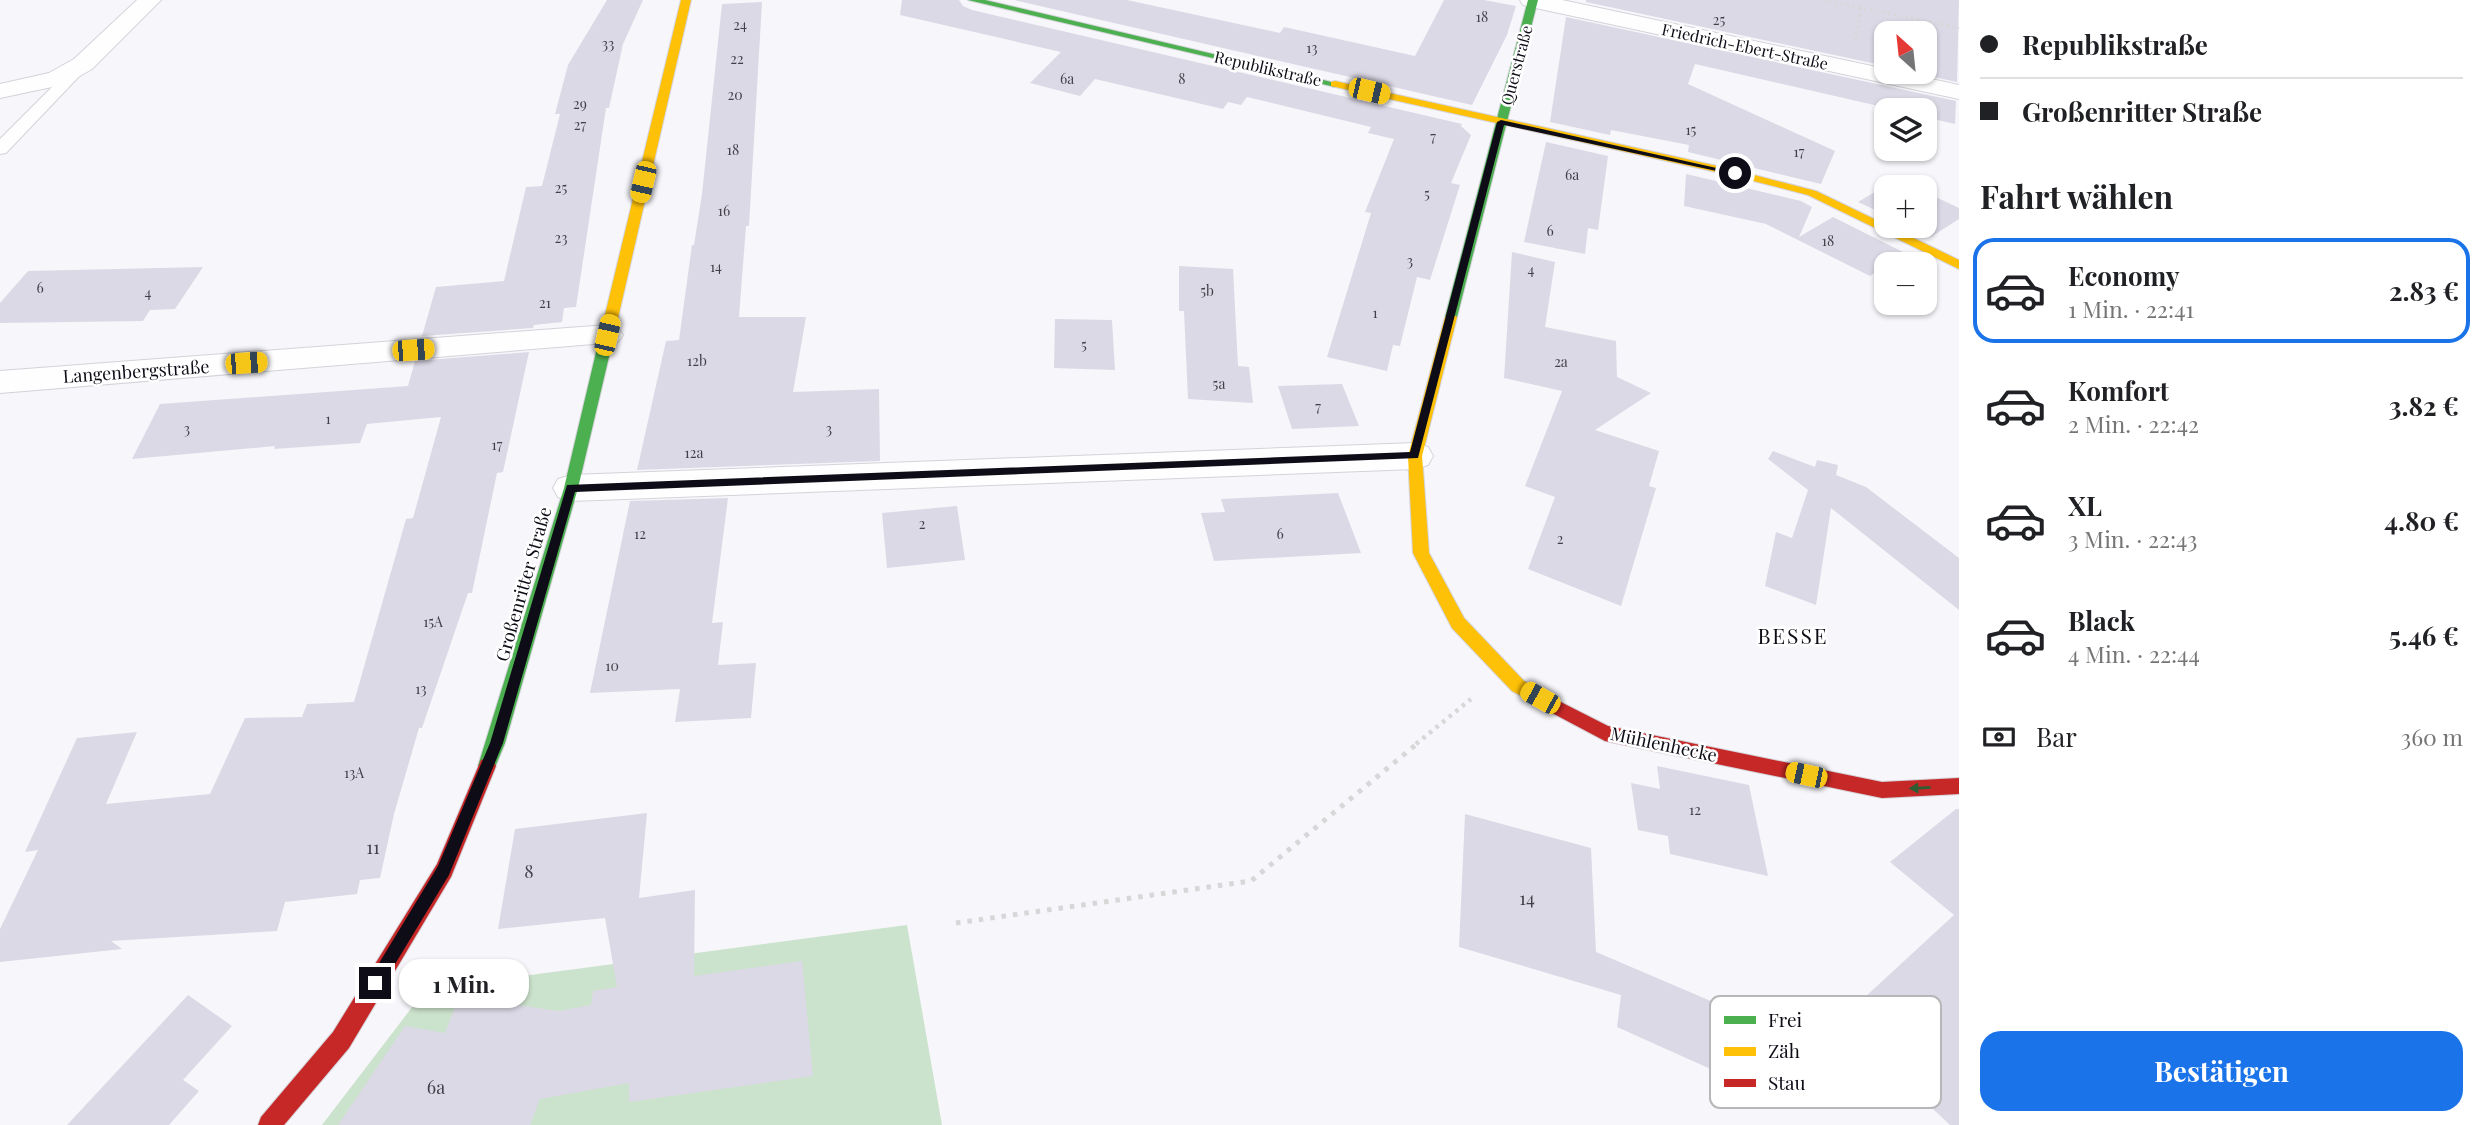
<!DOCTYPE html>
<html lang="de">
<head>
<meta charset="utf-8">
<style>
  :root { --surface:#fff; --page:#f6f6f6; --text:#202124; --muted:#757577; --line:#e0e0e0; --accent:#1a73e8 }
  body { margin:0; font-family:"Playfair Display",serif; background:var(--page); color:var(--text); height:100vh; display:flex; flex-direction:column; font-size:26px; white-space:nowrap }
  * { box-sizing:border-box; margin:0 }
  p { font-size:23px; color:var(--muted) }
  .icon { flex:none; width:38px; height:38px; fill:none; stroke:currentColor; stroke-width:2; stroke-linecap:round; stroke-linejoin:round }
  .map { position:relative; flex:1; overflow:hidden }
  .drawer { display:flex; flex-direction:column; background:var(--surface); width:525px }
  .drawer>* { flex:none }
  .top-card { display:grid; align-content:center; height:154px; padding:0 21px; background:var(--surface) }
  .needle { width:46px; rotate:333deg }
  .controls { position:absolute; left:1874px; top:21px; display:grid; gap:14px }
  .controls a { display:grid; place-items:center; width:63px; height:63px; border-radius:14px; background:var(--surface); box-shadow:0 2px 5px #0004; font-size:35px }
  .end { position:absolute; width:32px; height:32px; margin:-16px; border:9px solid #0e0c16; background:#fff; box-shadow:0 0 0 4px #fff }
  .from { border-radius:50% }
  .bubble { position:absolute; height:49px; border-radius:21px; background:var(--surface); box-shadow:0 2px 5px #0004; font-size:23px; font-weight:700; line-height:49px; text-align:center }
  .car { position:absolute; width:21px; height:42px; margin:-21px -10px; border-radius:9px; box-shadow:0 0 5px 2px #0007; background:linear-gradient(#f5c518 24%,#345 0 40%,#f5c518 0 76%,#345 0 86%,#f5c518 0) }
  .top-card b { display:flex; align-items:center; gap:24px; height:66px; font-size:26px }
  .top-card b+b { border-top:2px solid var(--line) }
  .top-card i { width:18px; height:18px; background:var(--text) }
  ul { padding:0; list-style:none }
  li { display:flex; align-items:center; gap:21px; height:105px; margin:0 14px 10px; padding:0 7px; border:4px solid transparent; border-radius:21px }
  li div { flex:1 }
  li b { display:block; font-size:26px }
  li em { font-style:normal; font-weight:700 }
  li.selected { border-color:var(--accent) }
  li>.icon { width:63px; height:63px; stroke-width:1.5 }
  h2 { padding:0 21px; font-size:32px; line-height:84px }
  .pay { display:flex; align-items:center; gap:18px; height:77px; padding:0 21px; font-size:26px }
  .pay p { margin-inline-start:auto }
  .primary-button { display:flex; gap:14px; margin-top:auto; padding:14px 21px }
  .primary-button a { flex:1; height:80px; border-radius:21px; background:var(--accent); color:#fff; font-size:28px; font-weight:700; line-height:80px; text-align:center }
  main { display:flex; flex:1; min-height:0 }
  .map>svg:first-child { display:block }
  .green { fill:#cbe2cc }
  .building { fill:#dcd9e6 }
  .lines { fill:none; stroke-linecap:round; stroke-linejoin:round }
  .lane-casing { stroke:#d4d3da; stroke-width:2 }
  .street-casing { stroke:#d4d3da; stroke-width:2 }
  .fast-casing { stroke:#d4d3da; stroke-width:2 }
  .slow-casing { stroke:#d4d3da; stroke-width:2 }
  .jam-casing { stroke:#d4d3da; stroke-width:2 }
  .path-far2 { stroke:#d7d7d8; stroke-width:2.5; stroke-dasharray:2.5 3.5; stroke-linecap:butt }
  .path-far1 { stroke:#d7d7d8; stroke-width:4.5; stroke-dasharray:3.5 5; stroke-linecap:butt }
  .path { stroke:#d7d7d8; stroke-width:5; stroke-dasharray:4.5 7; stroke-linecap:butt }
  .lane { fill:#fefefe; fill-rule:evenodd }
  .street { fill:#fefefe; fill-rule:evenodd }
  .fast { fill:#4caf50; fill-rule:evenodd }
  .slow { fill:#ffc107; fill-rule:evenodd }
  .jam { fill:#c62828; fill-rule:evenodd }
  .oneway { fill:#2d5e33 }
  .route { fill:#0e0c16 }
  .labels { text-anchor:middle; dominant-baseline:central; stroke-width:5; stroke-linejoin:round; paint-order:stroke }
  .number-label { font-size:14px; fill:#423f4a }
  .far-street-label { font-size:16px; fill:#0e0c16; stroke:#fff }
  .street-label { font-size:18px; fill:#0e0c16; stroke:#fff }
  .near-number-label { font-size:18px; fill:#423f4a }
  .quarter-label { font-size:21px; letter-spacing:2px; fill:#0e0c16; stroke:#fff }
  .key { fill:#fff; stroke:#b7b6b9; stroke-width:2 }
  .key-label { font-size:19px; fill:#0e0c16 }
</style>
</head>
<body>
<main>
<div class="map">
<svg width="1959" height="1125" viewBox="0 0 1959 1125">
  <rect width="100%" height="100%" fill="#f7f6fa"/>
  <path class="green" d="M 907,925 L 942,1125 L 322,1125 L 426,989 Z"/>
  <path class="building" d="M 607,0 L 643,0 L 623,44 L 609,108 L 606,108 L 576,307 L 564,308 L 562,322 L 534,325 L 533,328 L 422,336 L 436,287 L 504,281 L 526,187 L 542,186 L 560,114 L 555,114 L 568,65 Z
    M 902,0 L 959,0 L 963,6 L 972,10 L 1462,124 L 1461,126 L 1471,135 L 1451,183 L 1460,185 L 1430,280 L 1417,277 L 1400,346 L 1393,345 L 1387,371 L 1327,357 L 1371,213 L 1365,212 L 1394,139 L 1368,133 L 1371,127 L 1247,97 L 1241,105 L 1228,102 L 1223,109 L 1095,79 L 1080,96 L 1030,83 L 1061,52 L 900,15 Z
    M 1014,0 L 1127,0 L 1280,33 L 1284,27 L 1415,56 L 1444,0 L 1484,0 L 1516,6 L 1507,35 L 1472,105 Z
    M 1586,0 L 1959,0 L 1957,82 L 1910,72 L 1925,72 L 1925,33 L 1886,33 L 1886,66 L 1586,2 Z
    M 762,2 L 749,226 L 746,226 L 739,317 L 806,317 L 793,392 L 879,389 L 880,461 L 637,470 L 666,341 L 679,340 L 692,245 L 694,245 L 702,194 L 722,4 Z
    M 1566,17 L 1956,101 L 1955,124 L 1925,117 L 1925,110 L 1896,110 L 1695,64 L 1688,84 L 1835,151 L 1821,184 L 1688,152 L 1689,145 L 1611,130 L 1610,135 L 1550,122 Z
    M 1546,142 L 1608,156 L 1598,230 L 1588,228 L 1585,254 L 1524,242 Z
    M 1686,174 L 1801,201 L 1812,207 L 1799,237 L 1833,217 L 1905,253 L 1870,276 L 1766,224 L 1684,206 Z
    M 1897,179 L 1915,187 L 1886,187 L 1886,215 L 1858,202 Z
    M 1925,192 L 1959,208 L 1959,219 L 1931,237 L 1908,226 L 1925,226 Z
    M 1512,252 L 1555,262 L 1545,327 L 1616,341 L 1617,377 L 1651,393 L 1595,430 L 1659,451 L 1649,486 L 1656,488 L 1621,606 L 1528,569 L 1555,497 L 1525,486 L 1562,391 L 1504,378 Z
    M 1179,266 L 1233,269 L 1238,366 L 1249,367 L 1253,403 L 1188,399 L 1184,311 L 1179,311 Z
    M 203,267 L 175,309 L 150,310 L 143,321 L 0,323 L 0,303 L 28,271 Z
    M 1055,319 L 1112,320 L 1115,370 L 1054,368 Z
    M 529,352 L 503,472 L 497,473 L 472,593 L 468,593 L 422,728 L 419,728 L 394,814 L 380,878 L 360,880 L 357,894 L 285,902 L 277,931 L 111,941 L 122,949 L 0,962 L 0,929 L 38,850 L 25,852 L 77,738 L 137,732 L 106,804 L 210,794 L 245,718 L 302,717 L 307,704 L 354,702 L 406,519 L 413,518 L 441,417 L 367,424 L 360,443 L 274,449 L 275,446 L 132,459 L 160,404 L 408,386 L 415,361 Z
    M 1342,384 L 1359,426 L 1292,429 L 1278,386 Z
    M 1773,451 L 1815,467 L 1817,460 L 1838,465 L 1836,475 L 1866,487 L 1959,558 L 1959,610 L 1831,508 L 1816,605 L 1765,586 L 1776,532 L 1792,538 L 1808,490 L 1768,459 Z
    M 1338,493 L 1361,553 L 1214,561 L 1201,513 L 1225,512 L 1221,499 Z
    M 728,498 L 712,623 L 723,622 L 718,665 L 756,663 L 751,718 L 675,722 L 680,689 L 590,693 L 630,501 Z
    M 957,506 L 965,560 L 887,568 L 882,513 Z
    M 1657,766 L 1749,785 L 1768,876 L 1670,854 L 1668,836 L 1638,830 L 1631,783 L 1660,789 Z
    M 1956,809 L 1959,809 L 1959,1125 L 1950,1125 L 1885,1064 L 1912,1039 L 1865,997 L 1954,915 L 1890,862 Z
    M 647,813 L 639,898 L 695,890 L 694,976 L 802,961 L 813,1076 L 629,1102 L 629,1083 L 540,1099 L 530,1125 L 338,1125 L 405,1026 L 445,1033 L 459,997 L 559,1011 L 591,1005 L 593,991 L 617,987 L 605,918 L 498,929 L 515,829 Z
    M 1465,814 L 1591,848 L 1596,952 L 1739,1013 L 1735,1080 L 1617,1027 L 1621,995 L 1459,947 Z
    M 188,995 L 232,1026 L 183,1080 L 199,1091 L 169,1125 L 67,1125 Z"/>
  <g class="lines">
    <defs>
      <path id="lane" d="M 83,59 L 91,64 L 88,67 L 6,153 L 0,154 L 0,139 L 78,61 Z"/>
      <path id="street" d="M 137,0 L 161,0 L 92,69 L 66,84 L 0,98 L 0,84 L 49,73 L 74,59 Z
        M 1520,0 L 1562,0 L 1886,69 L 1886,72 L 1899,72 L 1959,85 L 1959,99 L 1531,7 L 1523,5 Z
        M 607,325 L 618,328 L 623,335 L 618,342 L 0,393 L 0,371 Z
        M 1415,443 L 1428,447 L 1433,456 L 1428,465 L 1415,469 L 571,501 L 558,497 L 553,488 L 558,479 L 571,475 Z"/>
      <path id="fast" d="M 968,0 L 985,0 L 1340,84 L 1335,87 Z
        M 1528,0 L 1538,0 L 1457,317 L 1451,321 L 1445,317 Z
        M 605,340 L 612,344 L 578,488 L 505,743 L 493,772 L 487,774 L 481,772 L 478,766 L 564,488 L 598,344 Z"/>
      <path id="slow" d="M 681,0 L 691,0 L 612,344 L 605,348 L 598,344 Z
        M 1335,81 L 1735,170 L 1816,191 L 1959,260 L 1959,269 L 1808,195 L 1734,176 L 1331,86 L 1331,82 Z
        M 1451,313 L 1457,317 L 1422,456 L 1429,553 L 1464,618 L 1524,681 L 1549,695 L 1552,700 L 1549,705 L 1543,707 L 1512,691 L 1452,628 L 1413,553 L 1408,456 L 1445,317 Z"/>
      <path id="jam" d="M 1543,693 L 1608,726 L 1882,782 L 1959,778 L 1959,794 L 1882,798 L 1605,741 L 1537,705 L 1534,700 L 1537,695 Z
        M 487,758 L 493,760 L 496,766 L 451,877 L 349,1048 L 284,1125 L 258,1125 L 261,1117 L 333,1032 L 437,864 L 481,760 Z"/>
    </defs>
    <use href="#lane" class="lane-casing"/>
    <use href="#street" class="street-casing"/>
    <use href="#fast" class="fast-casing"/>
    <use href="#slow" class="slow-casing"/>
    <use href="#jam" class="jam-casing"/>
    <path class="path-far2" d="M 1823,0 L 1959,28
      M 1855,40 L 1861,8"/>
    <path class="path-far1" d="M 1416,744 L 1471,699"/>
    <path class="path" d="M 956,923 L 1251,881 L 1418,743"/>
    <use href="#lane" class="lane"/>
    <use href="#street" class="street"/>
    <use href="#fast" class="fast"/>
    <use href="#slow" class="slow"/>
    <use href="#jam" class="jam"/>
  </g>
  <defs><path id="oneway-solid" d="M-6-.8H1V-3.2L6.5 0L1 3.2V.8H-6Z" transform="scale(1.75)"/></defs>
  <use class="oneway" href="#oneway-solid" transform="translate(1920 788) rotate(177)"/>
  <path class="route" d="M 1501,120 L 1739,173 L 1735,175 L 1504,125 L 1418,458 L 575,492 L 503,743 L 449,875 L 380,989 L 375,991 L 370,989 L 368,983 L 370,978 L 438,866 L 490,743 L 567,485 L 1410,452 L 1497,122 Z"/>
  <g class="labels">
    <g class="number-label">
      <text x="1482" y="16">18</text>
      <text x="1719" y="19">25</text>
      <text x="740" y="24">24</text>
      <text x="608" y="43">33</text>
      <text x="1312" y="47">13</text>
      <text x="737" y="58">22</text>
      <text x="1067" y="78">6a</text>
      <text x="1182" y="78">8</text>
      <text x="735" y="94">20</text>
      <text x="580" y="103">29</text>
      <text x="580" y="124">27</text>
      <text x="1691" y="129">15</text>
      <text x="1433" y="136">7</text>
      <text x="733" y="149">18</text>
      <text x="1799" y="151">17</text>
      <text x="1572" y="174">6a</text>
      <text x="561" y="187">25</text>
      <text x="1427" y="193">5</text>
      <text x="724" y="210">16</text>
      <text x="1550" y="230">6</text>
      <text x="561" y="237">23</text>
      <text x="1828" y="240">18</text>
      <text x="1410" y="260">3</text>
      <text x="716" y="266">14</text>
      <text x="1531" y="269">4</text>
      <text x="40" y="287">6</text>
      <text x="1207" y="290">5b</text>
      <text x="148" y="292">4</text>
      <text x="545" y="302">21</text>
      <text x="1375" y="312">1</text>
      <text x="1084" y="344">5</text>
      <text x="697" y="360">12b</text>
      <text x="1561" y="361">2a</text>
      <text x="1219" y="383">5a</text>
      <text x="1318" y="406">7</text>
      <text x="328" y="418">1</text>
      <text x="187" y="428">3</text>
      <text x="829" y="428">3</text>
      <text x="497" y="444">17</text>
      <text x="694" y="452">12a</text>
      <text x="922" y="523">2</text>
      <text x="640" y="533">12</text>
      <text x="1280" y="533">6</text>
      <text x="1560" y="538">2</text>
      <text x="433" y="621">15A</text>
      <text x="612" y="665">10</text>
      <text x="421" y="688">13</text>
      <text x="354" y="772">13A</text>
      <text x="1695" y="809">12</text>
    </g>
    <g class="far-street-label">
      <text transform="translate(1745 46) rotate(12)">Friedrich-Ebert-Straße</text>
      <text transform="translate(1516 65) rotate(-75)">Querstraße</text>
      <text transform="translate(1268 68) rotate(13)">Republikstraße</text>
    </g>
    <g class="street-label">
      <text transform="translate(136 371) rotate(-4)">Langenbergstraße</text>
      <text transform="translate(523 584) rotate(-74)">Großenritter Straße</text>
      <text transform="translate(1664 744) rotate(12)">Mühlenhecke</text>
    </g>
    <g class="near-number-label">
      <text x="373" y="847">11</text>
      <text x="529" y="871">8</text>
      <text x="1527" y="898">14</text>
      <text x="436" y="1087">6a</text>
    </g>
    <g class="quarter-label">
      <text x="1793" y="635">BESSE</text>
    </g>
  </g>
  <rect x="1710" y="996" width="231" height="112" rx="10" class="key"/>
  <rect x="1724" y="1016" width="32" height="8" fill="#4caf50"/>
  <rect x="1724" y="1047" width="32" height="9" fill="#ffc107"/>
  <rect x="1724" y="1079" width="32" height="8" fill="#c62828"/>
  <g class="key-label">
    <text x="1768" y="1027">Frei</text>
    <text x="1768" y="1058">Zäh</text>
    <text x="1768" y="1090">Stau</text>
  </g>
</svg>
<div class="controls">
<a><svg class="needle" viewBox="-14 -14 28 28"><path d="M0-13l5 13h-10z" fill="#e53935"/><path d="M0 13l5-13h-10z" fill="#757577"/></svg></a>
<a><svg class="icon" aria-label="layers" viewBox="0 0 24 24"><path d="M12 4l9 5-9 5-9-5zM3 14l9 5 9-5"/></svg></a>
<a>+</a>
<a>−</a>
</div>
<i class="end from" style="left:1735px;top:173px"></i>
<i class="end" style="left:375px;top:983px"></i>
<div class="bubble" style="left:399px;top:959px;width:130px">1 Min.</div>
<i class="car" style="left:1369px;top:91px;rotate:103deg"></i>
<i class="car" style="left:643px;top:182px;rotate:193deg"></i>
<i class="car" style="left:607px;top:335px;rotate:13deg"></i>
<i class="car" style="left:413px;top:350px;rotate:86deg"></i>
<i class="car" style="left:246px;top:363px;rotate:86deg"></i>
<i class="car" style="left:1540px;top:698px;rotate:299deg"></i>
<i class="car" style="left:1806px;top:775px;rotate:282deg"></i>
</div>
<section class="drawer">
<div class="top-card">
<b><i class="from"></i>Republikstraße</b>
<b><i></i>Großenritter Straße</b>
</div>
<h2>Fahrt wählen</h2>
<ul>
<li class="selected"><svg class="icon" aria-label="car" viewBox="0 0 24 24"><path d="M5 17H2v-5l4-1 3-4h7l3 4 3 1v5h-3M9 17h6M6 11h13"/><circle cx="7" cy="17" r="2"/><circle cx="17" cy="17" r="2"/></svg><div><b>Economy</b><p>1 Min. · 22:41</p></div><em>2.83 €</em></li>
<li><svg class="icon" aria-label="car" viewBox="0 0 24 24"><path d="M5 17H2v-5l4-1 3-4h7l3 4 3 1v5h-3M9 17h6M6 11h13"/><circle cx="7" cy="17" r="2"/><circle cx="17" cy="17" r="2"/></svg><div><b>Komfort</b><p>2 Min. · 22:42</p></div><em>3.82 €</em></li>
<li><svg class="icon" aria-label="car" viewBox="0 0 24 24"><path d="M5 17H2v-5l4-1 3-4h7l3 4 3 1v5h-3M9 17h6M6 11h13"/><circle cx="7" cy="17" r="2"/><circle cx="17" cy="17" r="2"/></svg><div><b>XL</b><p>3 Min. · 22:43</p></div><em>4.80 €</em></li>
<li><svg class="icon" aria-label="car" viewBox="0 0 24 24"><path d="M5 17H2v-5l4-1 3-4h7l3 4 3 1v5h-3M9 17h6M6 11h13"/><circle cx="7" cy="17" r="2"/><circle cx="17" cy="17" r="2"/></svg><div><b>Black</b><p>4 Min. · 22:44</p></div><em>5.46 €</em></li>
</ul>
<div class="pay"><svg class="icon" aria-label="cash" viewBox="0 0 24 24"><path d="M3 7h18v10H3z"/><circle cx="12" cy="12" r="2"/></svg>Bar<p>360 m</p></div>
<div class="primary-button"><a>Bestätigen</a></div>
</section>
</main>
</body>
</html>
